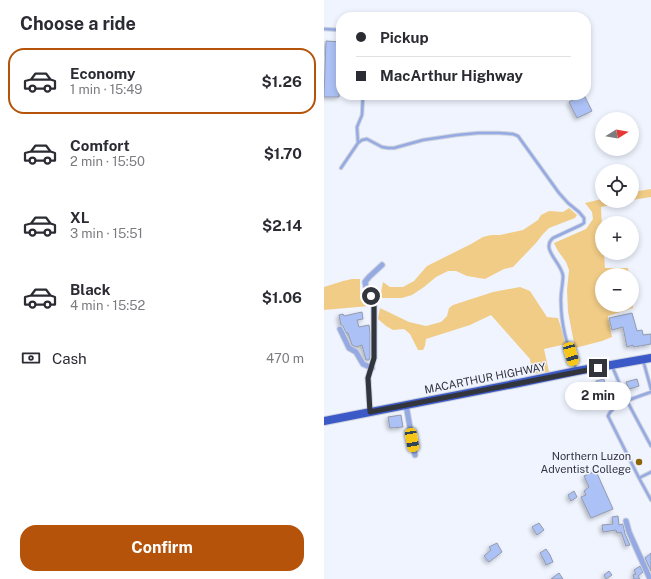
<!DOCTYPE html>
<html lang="en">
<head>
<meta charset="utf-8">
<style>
  :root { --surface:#fff; --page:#f2f2f3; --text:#2b2b33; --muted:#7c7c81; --line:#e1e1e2; --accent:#b45309 }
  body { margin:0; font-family:"Public Sans",sans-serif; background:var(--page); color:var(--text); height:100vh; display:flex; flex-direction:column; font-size:15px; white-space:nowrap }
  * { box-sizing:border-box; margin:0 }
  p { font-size:13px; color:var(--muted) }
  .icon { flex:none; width:22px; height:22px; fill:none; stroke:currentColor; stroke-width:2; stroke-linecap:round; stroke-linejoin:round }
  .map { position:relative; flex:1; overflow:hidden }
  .panel { display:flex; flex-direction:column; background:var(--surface); width:324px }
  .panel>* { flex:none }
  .guide { position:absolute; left:12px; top:12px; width:255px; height:88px; border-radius:16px; box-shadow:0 2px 6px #0003; display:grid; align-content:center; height:88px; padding:0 20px; background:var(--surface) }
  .needle { width:26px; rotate:79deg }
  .buttons { position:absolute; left:271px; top:112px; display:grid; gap:8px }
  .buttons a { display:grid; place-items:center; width:44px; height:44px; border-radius:50%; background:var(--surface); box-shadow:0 2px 6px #0003; font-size:20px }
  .end { position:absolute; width:18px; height:18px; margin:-9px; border:5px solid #33353c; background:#fff; box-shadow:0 0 0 2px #fff }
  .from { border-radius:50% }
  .bubble { position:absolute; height:28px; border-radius:14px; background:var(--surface); box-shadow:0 2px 6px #0003; font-size:13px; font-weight:700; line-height:28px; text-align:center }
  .car { position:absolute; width:12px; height:24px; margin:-12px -6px; border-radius:5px; box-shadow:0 0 3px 1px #0007; background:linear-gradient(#f5c518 24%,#345 0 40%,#f5c518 0 76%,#345 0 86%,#f5c518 0) }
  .guide b { display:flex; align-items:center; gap:14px; height:38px; font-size:15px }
  .guide b+b { border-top:1px solid var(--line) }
  .guide i { width:10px; height:10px; background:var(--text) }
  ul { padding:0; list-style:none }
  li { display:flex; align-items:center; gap:12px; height:66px; margin:0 8px 6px; padding:0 12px; border:2px solid transparent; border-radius:16px }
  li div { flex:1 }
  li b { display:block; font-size:15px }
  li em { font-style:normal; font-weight:700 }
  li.active { border-color:var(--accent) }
  li>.icon { width:36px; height:36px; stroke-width:1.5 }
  h2 { padding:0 20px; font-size:18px; line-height:48px }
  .pay { display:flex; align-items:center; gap:10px; height:44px; padding:0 20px; font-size:15px }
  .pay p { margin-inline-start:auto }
  .action { display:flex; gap:8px; margin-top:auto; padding:8px 20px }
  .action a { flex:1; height:46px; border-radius:16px; background:var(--accent); color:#fff; font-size:16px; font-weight:700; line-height:46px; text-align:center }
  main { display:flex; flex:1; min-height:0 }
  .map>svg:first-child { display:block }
  .green { fill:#f1cc87 }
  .building { fill:#acc1f5; stroke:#939aab; filter:url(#shadow) }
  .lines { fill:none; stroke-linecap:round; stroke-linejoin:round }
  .service-casing { stroke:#cdd2dc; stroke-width:4.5 }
  .minor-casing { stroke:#cdd2dc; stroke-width:7 }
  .trunk-casing { stroke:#cdd2dc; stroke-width:10 }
  .service { stroke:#95aae3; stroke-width:2.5 }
  .minor { stroke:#95aae3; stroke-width:5 }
  .trunk { stroke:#3c59c8; stroke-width:8 }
  .route { stroke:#33353c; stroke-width:5 }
  .poi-dot { fill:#8b6505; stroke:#eff4ff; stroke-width:1.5 }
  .labels { text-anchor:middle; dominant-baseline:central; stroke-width:3; stroke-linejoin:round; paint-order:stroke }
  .street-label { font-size:11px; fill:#33353c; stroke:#eff4ff }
  .poi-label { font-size:11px; fill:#33353c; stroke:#eff4ff; text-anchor:end }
</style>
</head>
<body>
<main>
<section class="panel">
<h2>Choose a ride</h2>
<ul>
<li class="active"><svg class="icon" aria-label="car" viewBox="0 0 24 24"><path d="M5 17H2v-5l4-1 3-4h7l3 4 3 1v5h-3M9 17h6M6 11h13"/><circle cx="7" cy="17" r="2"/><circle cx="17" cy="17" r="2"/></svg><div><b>Economy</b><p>1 min · 15:49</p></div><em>$1.26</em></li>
<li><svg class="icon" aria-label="car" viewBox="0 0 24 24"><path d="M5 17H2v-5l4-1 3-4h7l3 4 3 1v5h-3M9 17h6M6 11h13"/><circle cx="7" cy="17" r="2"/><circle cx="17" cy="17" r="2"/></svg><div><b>Comfort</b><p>2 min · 15:50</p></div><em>$1.70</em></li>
<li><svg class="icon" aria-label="car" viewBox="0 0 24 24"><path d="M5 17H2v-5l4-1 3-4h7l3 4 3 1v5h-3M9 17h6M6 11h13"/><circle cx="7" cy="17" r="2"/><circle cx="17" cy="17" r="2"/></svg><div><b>XL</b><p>3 min · 15:51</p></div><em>$2.14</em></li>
<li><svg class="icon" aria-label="car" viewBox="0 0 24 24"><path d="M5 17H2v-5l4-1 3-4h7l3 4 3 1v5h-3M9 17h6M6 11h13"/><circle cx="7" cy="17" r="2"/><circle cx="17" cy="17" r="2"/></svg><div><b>Black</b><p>4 min · 15:52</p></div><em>$1.06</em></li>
</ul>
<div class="pay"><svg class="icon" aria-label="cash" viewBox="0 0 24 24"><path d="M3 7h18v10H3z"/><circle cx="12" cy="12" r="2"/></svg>Cash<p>470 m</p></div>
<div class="action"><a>Confirm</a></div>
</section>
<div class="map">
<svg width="327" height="579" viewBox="0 0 327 579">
  <defs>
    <filter id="shadow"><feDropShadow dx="-2" dy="2" stdDeviation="2" flood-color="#0004"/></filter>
  </defs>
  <rect width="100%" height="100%" fill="#eff4ff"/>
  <path class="green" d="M 327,189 L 327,197 L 308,200 L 308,192 Z
    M 278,199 L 278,201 L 306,201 L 277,207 L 278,228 L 278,253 L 280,253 L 281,268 L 304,268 L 305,275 L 278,275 L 278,305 L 308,305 L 308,298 L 309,308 L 284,316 L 288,337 L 278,341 L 251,348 L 244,312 L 243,290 L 245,270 L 242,262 L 234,251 L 230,243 L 262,229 L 269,219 L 268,212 L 261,203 Z
    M 245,208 L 253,215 L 251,218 L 225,228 L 219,234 L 212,243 L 189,267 L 180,269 L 161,279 L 143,276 L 132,271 L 124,271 L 112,277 L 100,287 L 88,295 L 78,298 L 56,298 L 59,282 L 66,287 L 79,287 L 90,281 L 103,266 L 147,244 L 159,237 L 167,235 L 176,235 L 199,230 L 214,220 L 217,215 L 225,211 L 239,212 Z
    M 28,279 L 36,279 L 36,292 L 45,306 L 0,310 L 0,287 L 19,281 Z
    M 196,287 L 206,291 L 223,317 L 234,318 L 242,344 L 220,349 L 225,372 L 208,374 L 206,359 L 167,315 L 146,325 L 102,339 L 101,346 L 99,350 L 94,350 L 86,334 L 80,329 L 69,330 L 62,326 L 54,319 L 56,308 L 85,322 L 102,326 L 117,322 L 123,316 L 125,308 L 129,305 L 169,292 Z"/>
  <path class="building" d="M 2,41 L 17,42 L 15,97 L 0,97 Z
    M 259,95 L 260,95 L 268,111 L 253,118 L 245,102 Z
    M 38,312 L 39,319 L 33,320 L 35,327 L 45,325 L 46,333 L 46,357 L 45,360 L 42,360 L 38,345 L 32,347 L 28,345 L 24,333 L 22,333 L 19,326 L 17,325 L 15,315 L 19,314 L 20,316 Z
    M 308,313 L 313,331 L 318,330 L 319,335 L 327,334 L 327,344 L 310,347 L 309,345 L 303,347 L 299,327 L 288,330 L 285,318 Z
    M 280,379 L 281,385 L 292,382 L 299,399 L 263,405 L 260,389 L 273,386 L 272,381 Z
    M 313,379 L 315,386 L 305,389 L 302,382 Z
    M 77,415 L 79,427 L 66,428 L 64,417 Z
    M 272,471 L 289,509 L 267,518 L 257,497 L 262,495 L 260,491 L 265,487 L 260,476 Z
    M 250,491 L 253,497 L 247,501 L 244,495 Z
    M 294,516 L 295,525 L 299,524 L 301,534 L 306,545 L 302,546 L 297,532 L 293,533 L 292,530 L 279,532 L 278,525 L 289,524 L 288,517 Z
    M 215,523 L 220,530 L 213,535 L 208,527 Z
    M 173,543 L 178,552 L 165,562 L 160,556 L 167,550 L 165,547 Z
    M 222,549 L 226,555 L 229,562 L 222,565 L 220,560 L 216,553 Z
    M 327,553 L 327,571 L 321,558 Z
    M 316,566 L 319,572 L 314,576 L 316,579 L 310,579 L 309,575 L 312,574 L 310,570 Z
    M 285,571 L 288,575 L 282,579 L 280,575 Z
    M 235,573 L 239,579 L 227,579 Z"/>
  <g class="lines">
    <defs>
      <path id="service" d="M 0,29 L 17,30
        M 34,143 L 33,127 L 38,115 L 39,95
        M 17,168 L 34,143 L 38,140 L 43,139 L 58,147 L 64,148 L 70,148 L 99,140 L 133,135 L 154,133 L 175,133 L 189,134 L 194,136 L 235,193 L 244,203 L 255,212 L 260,218 L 260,223 L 257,225 L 229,238 C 216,249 238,263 239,276 C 239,285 236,294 237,303 C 237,324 244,349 252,369
        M 319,360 L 327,389
        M 288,366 L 303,401 L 327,446
        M 327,472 L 315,478 L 327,500
        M 315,478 L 284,416 C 288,404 316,396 327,392"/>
      <path id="minor" d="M 16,329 L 25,348 L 32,352 L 39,364 L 48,368
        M 82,405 L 91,455
        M 46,412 L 44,378 L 50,358 L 50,303 L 42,287 L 41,282 L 45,277 L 58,265
        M 302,521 L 305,532 L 326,579"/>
      <path id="trunk" d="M 0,421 L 195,383 L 253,371 L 327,358"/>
    </defs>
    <use href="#service" class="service-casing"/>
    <use href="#minor" class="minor-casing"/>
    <use href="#trunk" class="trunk-casing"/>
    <use href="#service" class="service"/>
    <use href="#minor" class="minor"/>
    <use href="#trunk" class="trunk"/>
  </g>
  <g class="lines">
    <path class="route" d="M 47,296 L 50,303 L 50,358 L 44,378 L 46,412 L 274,368"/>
  </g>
  <circle class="poi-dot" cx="315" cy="462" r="4"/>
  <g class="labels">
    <g class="street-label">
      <text transform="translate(161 378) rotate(-11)">MACARTHUR HIGHWAY</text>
    </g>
    <g class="poi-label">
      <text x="307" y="456">Northern Luzon<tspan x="307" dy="13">Adventist College</tspan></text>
    </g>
  </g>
</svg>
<div class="buttons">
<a><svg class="needle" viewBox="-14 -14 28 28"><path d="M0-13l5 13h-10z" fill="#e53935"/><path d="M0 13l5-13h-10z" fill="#7c7c81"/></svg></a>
<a><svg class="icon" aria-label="locate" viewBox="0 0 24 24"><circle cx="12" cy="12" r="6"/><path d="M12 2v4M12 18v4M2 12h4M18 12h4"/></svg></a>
<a>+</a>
<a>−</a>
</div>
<i class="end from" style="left:47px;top:296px"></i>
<i class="end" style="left:274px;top:368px"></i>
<div class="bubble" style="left:241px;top:382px;width:66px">2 min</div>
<i class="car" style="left:247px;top:354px;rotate:164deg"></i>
<i class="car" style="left:88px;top:440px;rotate:170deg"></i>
<div class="guide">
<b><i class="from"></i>Pickup</b>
<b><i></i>MacArthur Highway</b>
</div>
</div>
</main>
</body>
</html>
